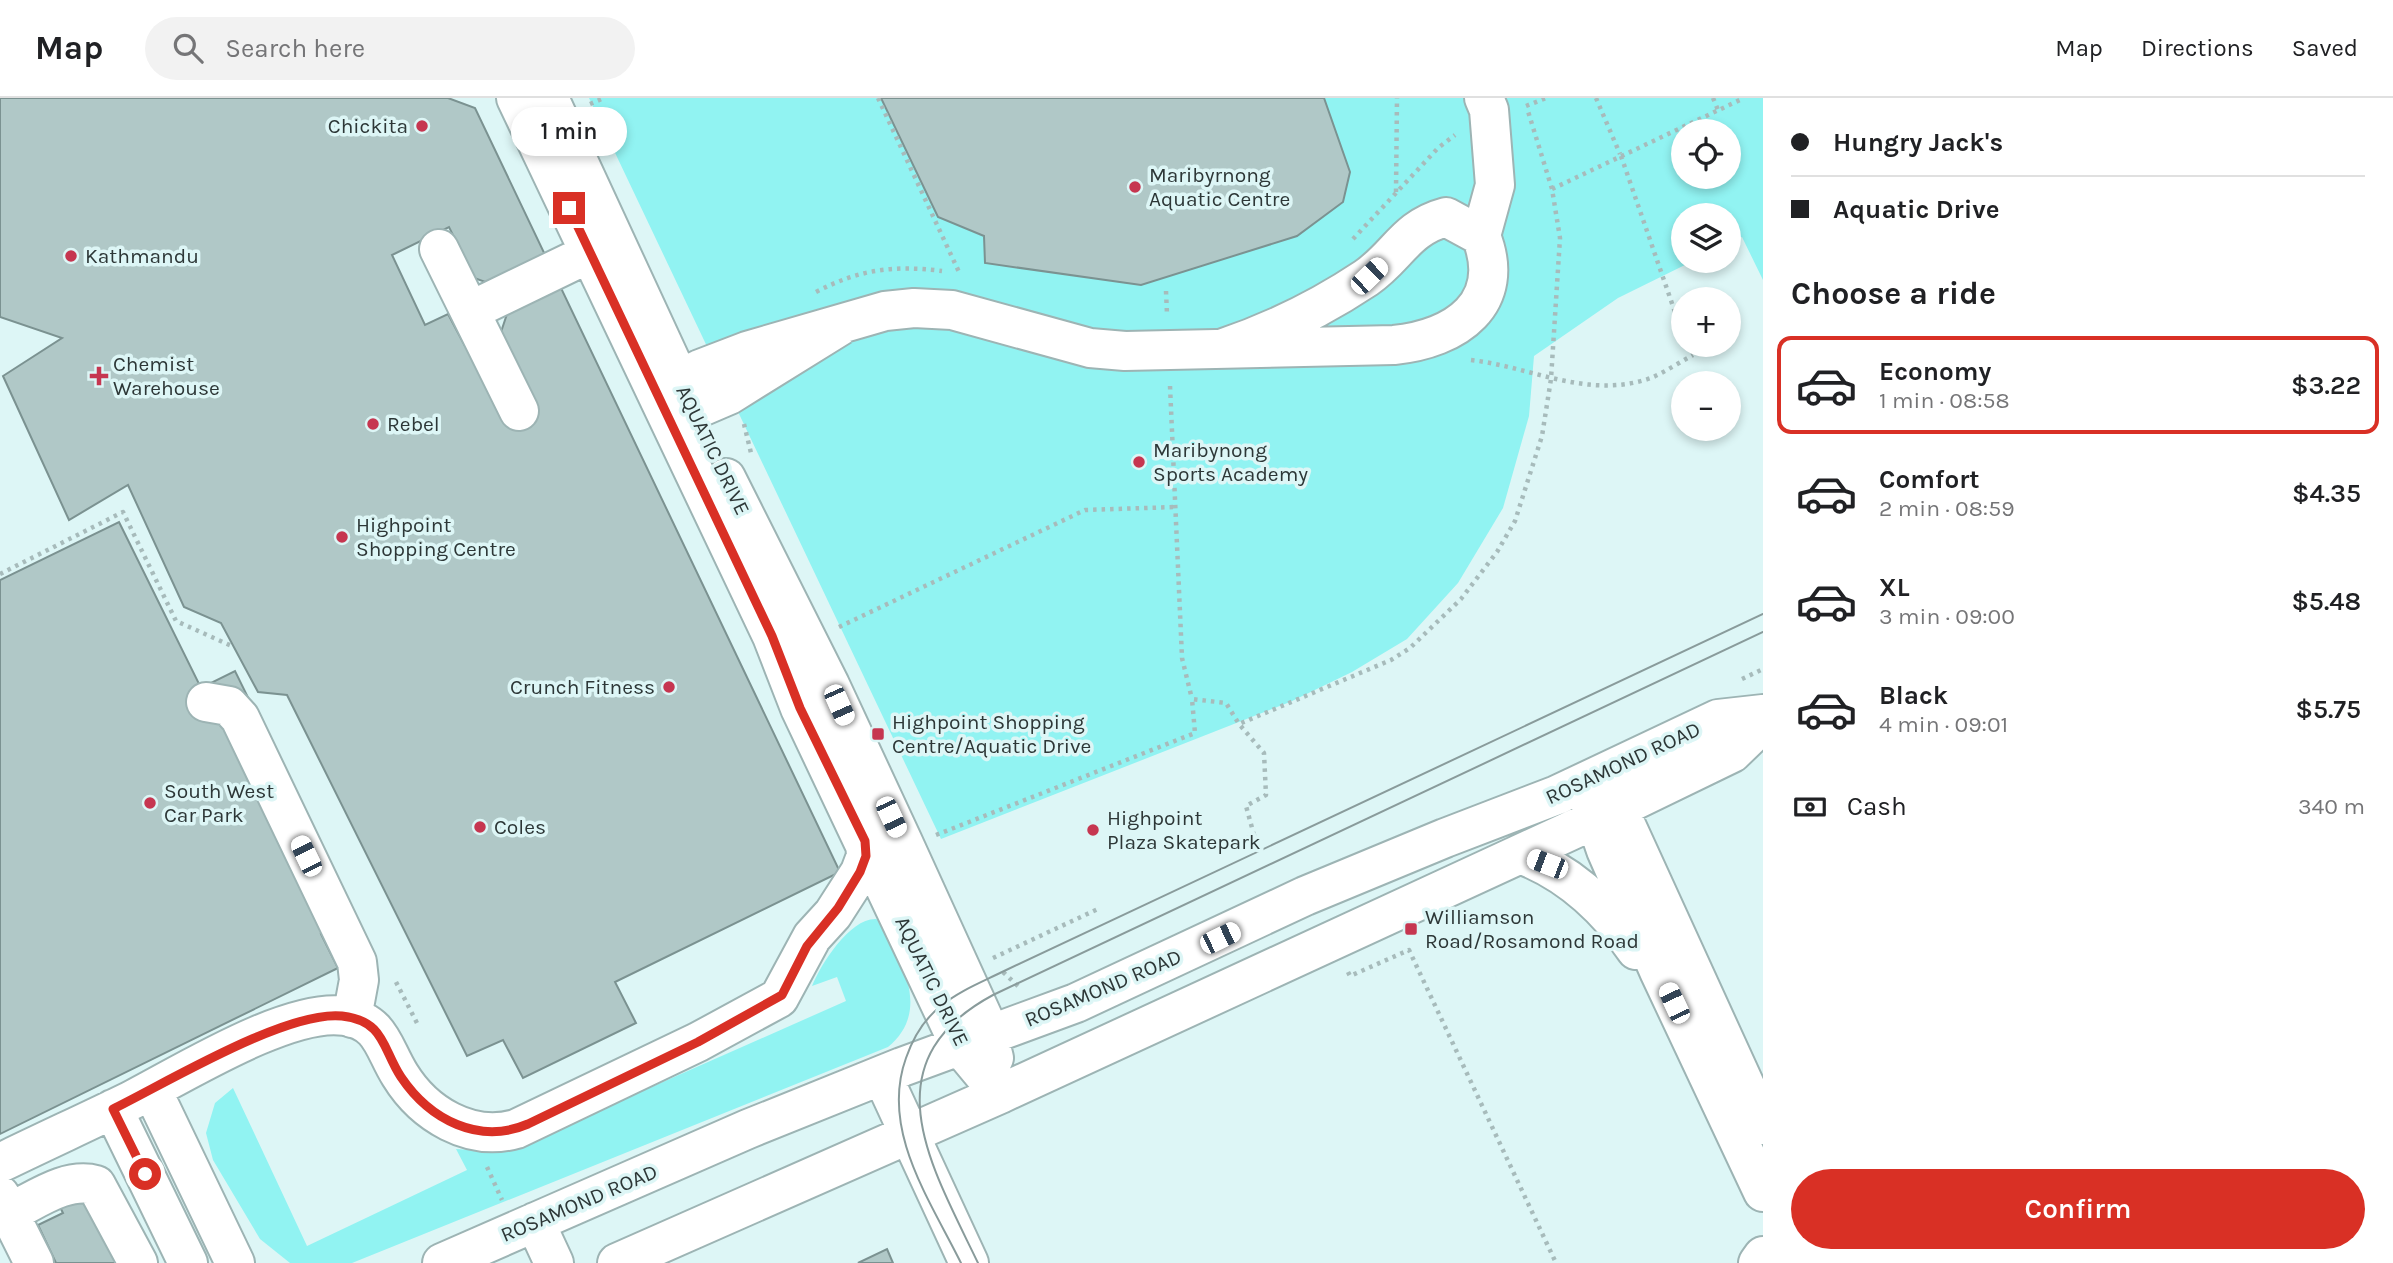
<!DOCTYPE html>
<html lang="en">
<head>
<meta charset="utf-8">
<style>
  :root { --surface:#fff; --page:#f2f2f2; --text:#202124; --muted:#757577; --line:#e0e0e0; --accent:#d93025 }
  body { margin:0; font-family:Karla,sans-serif; background:var(--page); color:var(--text); height:100vh; display:flex; flex-direction:column; font-size:26px; white-space:nowrap }
  * { box-sizing:border-box; margin:0 }
  p { font-size:23px; color:var(--muted) }
  .icon { flex:none; width:38px; height:38px; fill:none; stroke:currentColor; stroke-width:2; stroke-linecap:round; stroke-linejoin:round }
  .map { position:relative; flex:1; overflow:hidden }
  .details { display:flex; flex-direction:column; background:var(--surface); width:630px }
  .details>* { flex:none }
  .banner { display:grid; align-content:center; height:154px; padding:0 28px; background:var(--surface) }
  .fabs { position:absolute; left:1671px; top:21px; display:grid; gap:14px }
  .fabs a { display:grid; place-items:center; width:70px; height:70px; border-radius:50%; background:var(--surface); box-shadow:0 4px 10px #0003; font-size:35px }
  .end { position:absolute; width:32px; height:32px; margin:-16px; border:9px solid #d93025; background:#fff; box-shadow:0 0 0 4px #fff }
  .from { border-radius:50% }
  .bubble { position:absolute; height:49px; border-radius:24px; background:var(--surface); box-shadow:0 4px 10px #0003; font-size:23px; font-weight:600; line-height:49px; text-align:center }
  .car { position:absolute; width:21px; height:42px; margin:-21px -10px; border-radius:9px; box-shadow:0 0 5px 2px #0007; background:linear-gradient(#fff 24%,#345 0 40%,#fff 0 76%,#345 0 86%,#fff 0) }
  .banner b { display:flex; align-items:center; gap:24px; height:66px; font-size:26px }
  .banner b+b { border-top:2px solid var(--line) }
  .banner i { width:18px; height:18px; background:var(--text) }
  ul { padding:0; list-style:none }
  li { display:flex; align-items:center; gap:21px; height:98px; margin:0 14px 10px; padding:0 14px; border:4px solid transparent; border-radius:14px }
  li div { flex:1 }
  li b { display:block; font-size:26px }
  li em { font-style:normal; font-weight:600 }
  li.current { border-color:var(--accent) }
  li>.icon { width:63px; height:63px; stroke-width:1.5 }
  h2 { padding:0 28px; font-size:32px; line-height:84px }
  .pay { display:flex; align-items:center; gap:18px; height:77px; padding:0 28px; font-size:26px }
  .pay p { margin-inline-start:auto }
  .cta { display:flex; gap:14px; margin-top:auto; padding:14px 28px }
  .cta a { flex:1; height:80px; border-radius:42px; background:var(--accent); color:#fff; font-size:28px; font-weight:600; line-height:80px; text-align:center }
  header { display:flex; align-items:center; gap:42px; box-sizing:border-box; height:98px; padding:0 35px; background:var(--surface); border-bottom:2px solid var(--line) }
  header strong { font-size:33px }
  nav { display:flex; gap:38px; margin-inline-start:auto; font-size:24px }
  .search { width:490px; height:63px; background:var(--page); display:flex; align-items:center; gap:18px; box-sizing:border-box; padding:0 24px; border-radius:38px; color:var(--muted); font-size:26px }
  main { display:flex; flex:1; min-height:0 }
  .map>svg:first-child { display:block }
  .green { fill:#91f3f2; fill-rule:evenodd }
  .building { fill:#b0c8c7; stroke:#7b9291; stroke-width:2 }
  .lines { fill:none; stroke-linecap:round; stroke-linejoin:round }
  .minor-casing { stroke:#9db4b4; stroke-width:42 }
  .path { stroke:#a7bbbb; stroke-width:4.5; stroke-dasharray:3.5 5; stroke-linecap:butt }
  .minor { stroke:#fff; stroke-width:38 }
  .tram { stroke:#899b9b; stroke-width:2 }
  .route { stroke:#d93025; stroke-width:9 }
  .poi-dot { fill:#c63650; stroke:#ddf6f6; stroke-width:2.5 }
  .labels { text-anchor:middle; dominant-baseline:central; stroke-width:7; stroke-linejoin:round; paint-order:stroke }
  .poi-label { font-size:21px; fill:#2d3737; stroke:#ddf6f6; text-anchor:start }
  .street-label { font-size:21px; fill:#2d3737; stroke:#ddf6f6 }
</style>
</head>
<body>
<header>
<strong>Map</strong>
<div class="search"><svg class="icon" aria-label="search" viewBox="0 0 24 24"><circle cx="10" cy="10" r="6"/><path d="M15 15l6 6"/></svg>Search here</div>
<nav><a>Map</a><a>Directions</a><a>Saved</a></nav>
</header>
<main>
<div class="map">
<svg width="1763" height="1165" viewBox="0 0 1763 1165">
  <rect width="100%" height="100%" fill="#ddf6f6"/>
  <path class="green" d="M 589,0 L 1763,0 L 1763,182 L 1742,139 L 1729,145 L 1729,117 L 1684,117 L 1684,163 L 1693,163 L 1618,200 L 1534,258 L 1529,318 L 1503,410 L 1458,485 L 1407,541 L 1352,574 L 1290,604 L 941,741 ZM 1684,33 L 1729,33 L 1729,79 L 1684,79 Z
    M 876,821 L 881,823 C 901,862 932,913 888,949 L 352,1165 L 290,1165 L 260,1141 L 213,1062 L 206,1035 L 215,1005 L 233,990 L 307,1148 L 467,1072 L 456,1051 L 489,1053 L 518,1048 L 846,903 L 837,879 L 812,888 C 821,866 850,820 876,821 Z"/>
  <path class="building" d="M 0,0 L 448,0 L 475,10 L 547,161 L 491,186 L 474,180 L 449,129 L 392,157 L 425,227 L 448,216 L 465,248 L 497,246 L 507,216 L 561,190 L 840,774 L 615,884 L 636,925 L 523,980 L 503,942 L 467,958 L 287,597 L 258,594 L 221,525 L 184,509 L 128,387 L 69,422 L 3,278 L 62,240 L 0,219 Z
    M 881,0 L 1324,0 L 1350,74 L 1343,104 L 1297,138 L 1141,187 L 985,165 L 984,138 L 938,119 Z
    M 119,424 L 201,590 L 235,573 L 356,819 L 321,836 L 338,870 L 0,1036 L 0,482 Z
    M 85,1090 L 122,1165 L 56,1165 L 38,1127 L 63,1115 L 57,1103 Z
    M 887,1151 L 893,1165 L 858,1165 Z"/>
  <g class="lines">
    <defs>
      <path id="minor" d="M 516,0 L 772,538 L 800,610 L 960,948 L 1000,996
        M 549,0 L 685,294
        M 1481,138 L 1495,87 L 1489,12 L 1484,0
        M 439,151 L 519,313
        M 470,213 L 590,155
        M 840,228 L 729,297 L 694,312 L 663,308 L 680,281 L 700,271 L 747,253 L 885,213 L 914,210 L 952,212 L 1090,250 L 1125,253 L 1394,247 C 1456,241 1508,205 1481,138 L 1446,119 C 1405,130 1398,158 1366,180 C 1321,210 1272,234 1221,251
        M 726,380 L 830,587 L 903,744 L 985,924 L 994,960
        M 206,604 L 229,608 L 240,620 L 357,864 L 359,882 L 352,920
        M 1609,690 L 1763,1027
        M 1587,696 L 1606,752 L 1659,873 L 1763,1094
        M 1520,756 C 1568,774 1607,810 1636,852
        M 882,977 L 969,1165
        M 152,992 L 235,1165
        M 113,1011 L 188,1165
        M 0,1065 C 43,1044 87,1024 130,1003 C 181,977 289,909 345,918 C 382,924 383,950 400,977 C 424,1016 470,1044 516,1031 L 698,944 L 779,900 L 812,839 L 833,816 L 860,774 L 866,758 L 865,743
        M 0,1097 L 34,1165
        M 9,1115 C 36,1102 66,1079 96,1087 L 138,1165
        M 535,1124 L 554,1165
        M 442,1165 L 748,1031 L 902,969 L 1076,905 L 1305,798 L 1445,740 L 1557,697 L 1718,621 L 1763,616
        M 617,1165 L 1000,996 L 1596,721 L 1732,655 L 1763,625
        M 1758,1165 L 1763,1158"/>
    </defs>
    <use href="#minor" class="minor-casing"/>
    <path class="path" d="M 878,0 L 959,174
      M 1596,0 L 1620,56
      M 1713,0 L 1718,12
      M 590,6 L 604,0
      M 1526,8 L 1546,0
      M 1621,58 L 1676,217
      M 1552,91 L 1744,0
      M 1396,94 L 1397,0
      M 1353,141 L 1438,50 L 1455,37
      M 1166,193 L 1167,216
      M 816,194 C 860,171 894,167 942,173
      M 1471,262 C 1532,269 1588,302 1651,280 C 1665,274 1680,264 1693,257
      M 1170,288 L 1182,560 L 1192,601
      M 744,326 L 751,355
      M 0,476 L 123,414 L 176,523 L 234,549
      M 839,529 L 1085,412 L 1175,409
      M 1742,581 L 1763,571
      M 936,737 L 1195,635 L 1192,601 L 1226,605 L 1239,626 L 1391,562 L 1410,550 L 1461,501 L 1497,454 L 1515,423 L 1542,338 L 1551,281 L 1560,140 L 1552,91 L 1527,10
      M 1223,752 L 1254,737 L 1246,708 L 1266,697 L 1264,655 L 1239,626
      M 993,860 L 1100,810
      M 1003,874 L 1020,890
      M 1348,874 L 1350,878 L 1409,852 L 1556,1165
      M 396,884 L 419,929
      M 487,1069 L 502,1102"/>
    <use href="#minor" class="minor"/>
    <path class="tram" d="M 961,1165 C 930,1102 880,1032 906,960 C 913,940 924,921 941,908 C 959,893 982,884 1002,874 L 1763,516
      M 978,1165 C 932,1069 867,965 993,897 L 1763,534"/>
  </g>
  <g class="lines">
    <path class="route" d="M 145,1076 L 113,1011 C 166,985 287,912 342,918 C 385,923 382,950 401,979 C 430,1022 479,1047 528,1026 L 698,944 L 782,897 L 807,848 L 838,810 L 860,774 L 866,758 L 865,743 L 800,610 L 772,538 L 569,110"/>
  </g>
  <g class="poi-dot">
    <circle cx="422" cy="28" r="7"/>
    <circle cx="1135" cy="89" r="7"/>
    <circle cx="71" cy="158" r="7"/>
    <path d="M95.5 267.5h7v7h7v7h-7v7h-7v-7h-7v-7h7z"/>
    <circle cx="373" cy="326" r="7"/>
    <circle cx="1139" cy="364" r="7"/>
    <circle cx="342" cy="439" r="7"/>
    <circle cx="669" cy="589" r="7"/>
    <rect x="871" y="629" width="14" height="14" rx="3.5"/>
    <circle cx="150" cy="705" r="7"/>
    <circle cx="480" cy="729" r="7"/>
    <circle cx="1093" cy="732" r="7"/>
    <rect x="1404" y="824" width="14" height="14" rx="3.5"/>
  </g>
  <g class="labels">
    <g class="poi-label">
      <text x="408" y="28" text-anchor="end">Chickita</text>
      <text x="1149" y="77">Maribyrnong<tspan x="1149" dy="24">Aquatic Centre</tspan></text>
      <text x="85" y="158">Kathmandu</text>
      <text x="113" y="266">Chemist<tspan x="113" dy="24">Warehouse</tspan></text>
      <text x="387" y="326">Rebel</text>
      <text x="1153" y="352">Maribynong<tspan x="1153" dy="24">Sports Academy</tspan></text>
      <text x="356" y="427">Highpoint<tspan x="356" dy="24">Shopping Centre</tspan></text>
      <text x="655" y="589" text-anchor="end">Crunch Fitness</text>
      <text x="892" y="624">Highpoint Shopping<tspan x="892" dy="24">Centre/Aquatic Drive</tspan></text>
      <text x="164" y="693">South West<tspan x="164" dy="24">Car Park</tspan></text>
      <text x="1107" y="720">Highpoint<tspan x="1107" dy="24">Plaza Skatepark</tspan></text>
      <text x="494" y="729">Coles</text>
      <text x="1425" y="819">Williamson<tspan x="1425" dy="24">Road/Rosamond Road</tspan></text>
    </g>
    <g class="street-label">
      <text transform="translate(713 352) rotate(64)">AQUATIC DRIVE</text>
      <text transform="translate(1623 665) rotate(-25)">ROSAMOND ROAD</text>
      <text transform="translate(932 883) rotate(64)">AQUATIC DRIVE</text>
      <text transform="translate(1103 890) rotate(-23)">ROSAMOND ROAD</text>
      <text transform="translate(579 1105) rotate(-23)">ROSAMOND ROAD</text>
    </g>
  </g>
</svg>
<div class="fabs">
<a><svg class="icon" aria-label="locate" viewBox="0 0 24 24"><circle cx="12" cy="12" r="6"/><path d="M12 2v4M12 18v4M2 12h4M18 12h4"/></svg></a>
<a><svg class="icon" aria-label="layers" viewBox="0 0 24 24"><path d="M12 4l9 5-9 5-9-5zM3 14l9 5 9-5"/></svg></a>
<a>+</a>
<a>−</a>
</div>
<i class="end from" style="left:145px;top:1076px"></i>
<i class="end" style="left:569px;top:110px"></i>
<div class="bubble" style="left:511px;top:9px;width:116px">1 min</div>
<i class="car" style="left:1369px;top:178px;rotate:46deg"></i>
<i class="car" style="left:839px;top:607px;rotate:156deg"></i>
<i class="car" style="left:891px;top:719px;rotate:155deg"></i>
<i class="car" style="left:306px;top:758px;rotate:334deg"></i>
<i class="car" style="left:1547px;top:766px;rotate:291deg"></i>
<i class="car" style="left:1220px;top:840px;rotate:64deg"></i>
<i class="car" style="left:1674px;top:905px;rotate:335deg"></i>
</div>
<section class="details">
<div class="banner">
<b><i class="from"></i>Hungry Jack's</b>
<b><i></i>Aquatic Drive</b>
</div>
<h2>Choose a ride</h2>
<ul>
<li class="current"><svg class="icon" aria-label="car" viewBox="0 0 24 24"><path d="M5 17H2v-5l4-1 3-4h7l3 4 3 1v5h-3M9 17h6M6 11h13"/><circle cx="7" cy="17" r="2"/><circle cx="17" cy="17" r="2"/></svg><div><b>Economy</b><p>1 min · 08:58</p></div><em>$3.22</em></li>
<li><svg class="icon" aria-label="car" viewBox="0 0 24 24"><path d="M5 17H2v-5l4-1 3-4h7l3 4 3 1v5h-3M9 17h6M6 11h13"/><circle cx="7" cy="17" r="2"/><circle cx="17" cy="17" r="2"/></svg><div><b>Comfort</b><p>2 min · 08:59</p></div><em>$4.35</em></li>
<li><svg class="icon" aria-label="car" viewBox="0 0 24 24"><path d="M5 17H2v-5l4-1 3-4h7l3 4 3 1v5h-3M9 17h6M6 11h13"/><circle cx="7" cy="17" r="2"/><circle cx="17" cy="17" r="2"/></svg><div><b>XL</b><p>3 min · 09:00</p></div><em>$5.48</em></li>
<li><svg class="icon" aria-label="car" viewBox="0 0 24 24"><path d="M5 17H2v-5l4-1 3-4h7l3 4 3 1v5h-3M9 17h6M6 11h13"/><circle cx="7" cy="17" r="2"/><circle cx="17" cy="17" r="2"/></svg><div><b>Black</b><p>4 min · 09:01</p></div><em>$5.75</em></li>
</ul>
<div class="pay"><svg class="icon" aria-label="cash" viewBox="0 0 24 24"><path d="M3 7h18v10H3z"/><circle cx="12" cy="12" r="2"/></svg>Cash<p>340 m</p></div>
<div class="cta"><a>Confirm</a></div>
</section>
</main>
</body>
</html>
